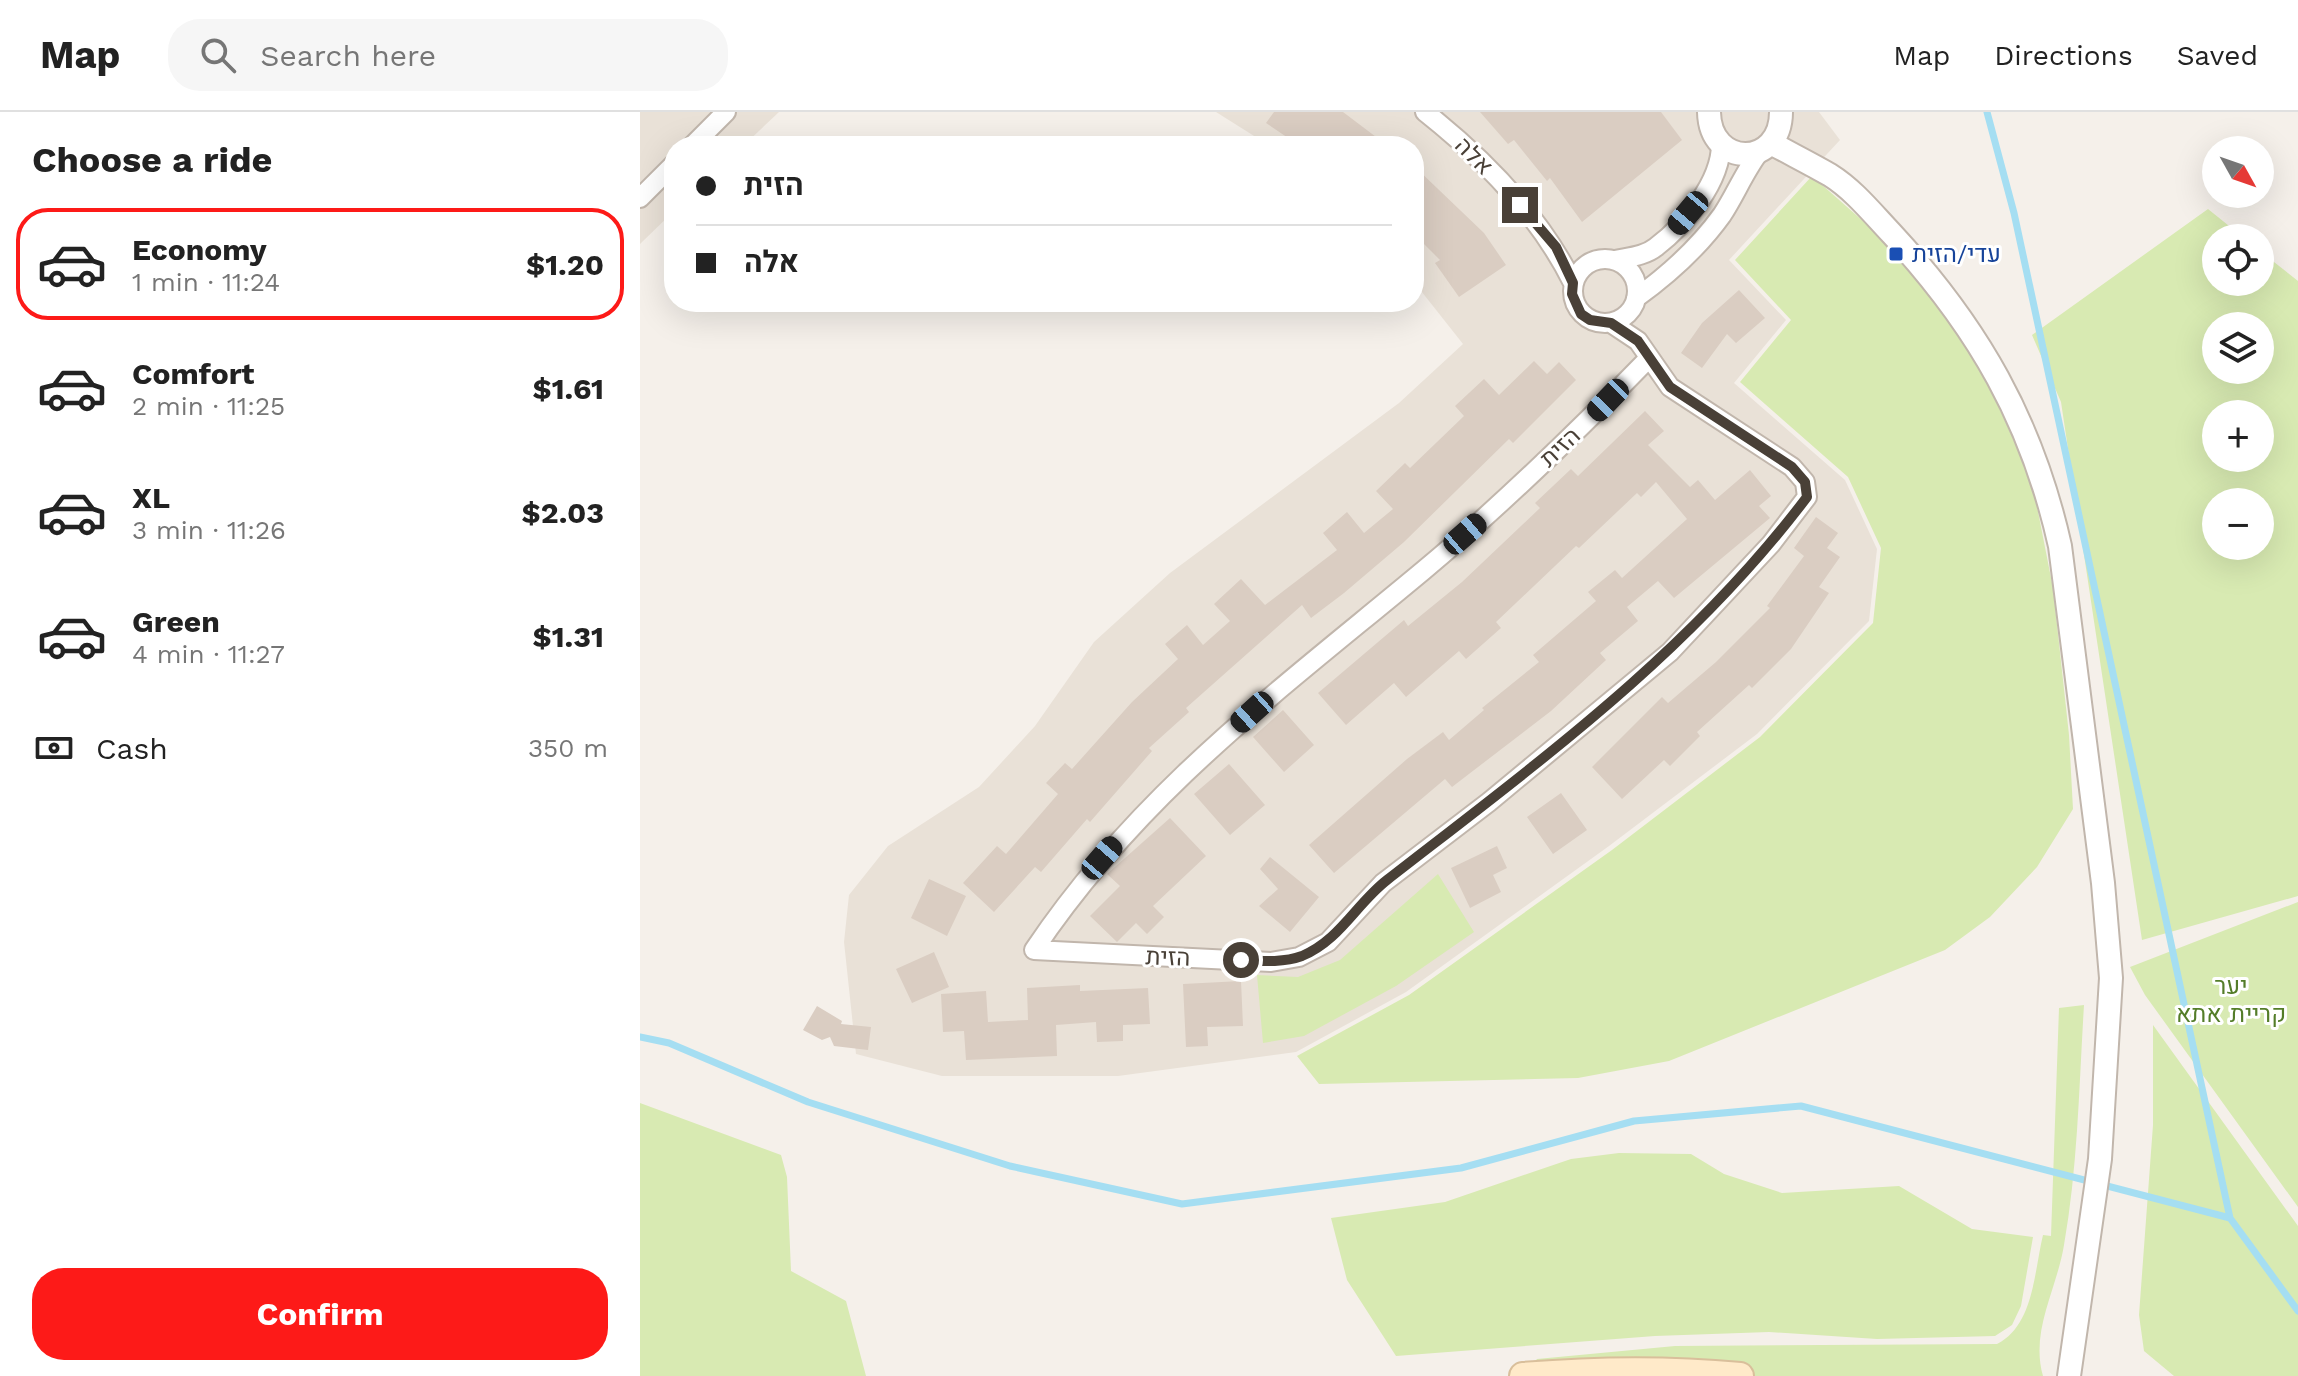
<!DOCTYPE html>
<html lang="en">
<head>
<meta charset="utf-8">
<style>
  :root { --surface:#fff; --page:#f6f6f6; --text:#222; --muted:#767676; --line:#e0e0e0; --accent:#fd1a18 }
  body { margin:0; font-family:"Work Sans",Heebo,sans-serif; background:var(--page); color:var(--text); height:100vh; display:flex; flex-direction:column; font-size:30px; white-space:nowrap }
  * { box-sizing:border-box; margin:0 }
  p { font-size:26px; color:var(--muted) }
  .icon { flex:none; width:44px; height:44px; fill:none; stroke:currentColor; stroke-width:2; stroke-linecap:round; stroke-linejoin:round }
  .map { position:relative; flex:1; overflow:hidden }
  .side { display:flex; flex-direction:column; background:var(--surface); width:640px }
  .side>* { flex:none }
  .top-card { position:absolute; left:24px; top:24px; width:760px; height:176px; border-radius:32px; box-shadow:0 8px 32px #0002; display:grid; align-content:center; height:176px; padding:0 32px; background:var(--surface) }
  .needle { width:52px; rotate:130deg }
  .buttons { position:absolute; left:1562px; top:24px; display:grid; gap:16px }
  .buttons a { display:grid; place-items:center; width:72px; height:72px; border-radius:50%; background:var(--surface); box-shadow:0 8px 32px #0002; font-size:40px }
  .end { position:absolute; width:36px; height:36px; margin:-18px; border:10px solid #494037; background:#fff; box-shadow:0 0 0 4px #fff }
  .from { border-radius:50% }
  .car { position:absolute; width:24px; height:48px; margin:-24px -12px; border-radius:10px; box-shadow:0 0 6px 2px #0007; background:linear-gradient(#222 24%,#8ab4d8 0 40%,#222 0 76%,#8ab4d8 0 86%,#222 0) }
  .top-card b { display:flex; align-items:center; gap:28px; height:76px; font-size:30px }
  .top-card b+b { border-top:2px solid var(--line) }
  .top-card i { width:20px; height:20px; background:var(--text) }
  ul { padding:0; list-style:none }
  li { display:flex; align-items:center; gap:24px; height:112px; margin:0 16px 12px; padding:0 16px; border:4px solid transparent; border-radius:32px }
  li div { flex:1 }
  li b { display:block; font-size:30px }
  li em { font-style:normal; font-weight:700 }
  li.active { border-color:var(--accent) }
  li>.icon { width:72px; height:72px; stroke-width:1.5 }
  h2 { padding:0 32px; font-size:36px; line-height:96px }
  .pay { display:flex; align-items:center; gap:20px; height:88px; padding:0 32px; font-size:30px }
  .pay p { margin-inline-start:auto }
  .button { display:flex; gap:16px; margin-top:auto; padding:16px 32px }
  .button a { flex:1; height:92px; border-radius:32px; background:var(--accent); color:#fff; font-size:32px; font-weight:700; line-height:92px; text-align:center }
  header { display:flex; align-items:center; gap:48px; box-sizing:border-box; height:112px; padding:0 40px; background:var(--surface); border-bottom:2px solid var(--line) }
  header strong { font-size:38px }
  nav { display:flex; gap:44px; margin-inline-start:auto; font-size:28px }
  .search { width:560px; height:72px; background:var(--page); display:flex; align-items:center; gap:20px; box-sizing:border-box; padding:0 28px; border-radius:32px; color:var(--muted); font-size:30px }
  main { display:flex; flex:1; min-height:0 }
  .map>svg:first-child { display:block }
  .residential { fill:#e9e1d7 }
  .green { fill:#d8eab2; fill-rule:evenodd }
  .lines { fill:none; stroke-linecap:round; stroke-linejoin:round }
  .stream { stroke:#a5def2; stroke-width:7 }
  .building { fill:#dacdc2 }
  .minor-casing { stroke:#c1b6ac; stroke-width:22 }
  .tertiary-casing { stroke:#c1b6ac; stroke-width:26 }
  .secondary-casing { stroke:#d9bf9b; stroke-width:30 }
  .minor { stroke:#fff; stroke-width:18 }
  .tertiary { stroke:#fff; stroke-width:22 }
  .secondary { stroke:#ffeac9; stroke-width:26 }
  .route { stroke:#494037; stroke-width:10 }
  .transit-dot { fill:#1a4fb4; stroke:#fff; stroke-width:3 }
  .labels { text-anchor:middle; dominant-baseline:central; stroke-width:6; stroke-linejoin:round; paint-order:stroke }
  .street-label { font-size:24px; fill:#494037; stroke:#fff }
  .transit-label { font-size:24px; fill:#164399; stroke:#fff; text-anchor:start }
  .park-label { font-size:24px; fill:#547d29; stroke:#fff }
</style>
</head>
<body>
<header>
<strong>Map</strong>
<div class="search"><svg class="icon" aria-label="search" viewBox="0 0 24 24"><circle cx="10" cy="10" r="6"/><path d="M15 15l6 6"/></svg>Search here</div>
<nav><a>Map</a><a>Directions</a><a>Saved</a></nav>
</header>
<main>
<section class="side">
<h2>Choose a ride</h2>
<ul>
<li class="active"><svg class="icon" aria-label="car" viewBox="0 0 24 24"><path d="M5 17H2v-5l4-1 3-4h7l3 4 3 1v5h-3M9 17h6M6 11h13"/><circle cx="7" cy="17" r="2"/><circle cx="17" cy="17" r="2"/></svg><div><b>Economy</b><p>1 min · 11:24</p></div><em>$1.20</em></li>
<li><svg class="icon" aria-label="car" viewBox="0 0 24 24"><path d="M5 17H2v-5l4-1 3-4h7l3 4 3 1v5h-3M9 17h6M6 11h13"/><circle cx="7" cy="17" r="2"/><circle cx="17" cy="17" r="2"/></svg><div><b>Comfort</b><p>2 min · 11:25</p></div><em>$1.61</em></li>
<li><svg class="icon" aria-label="car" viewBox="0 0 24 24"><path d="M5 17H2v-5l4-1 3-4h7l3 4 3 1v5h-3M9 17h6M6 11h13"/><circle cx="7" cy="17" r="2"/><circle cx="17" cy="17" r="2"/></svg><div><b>XL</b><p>3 min · 11:26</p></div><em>$2.03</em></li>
<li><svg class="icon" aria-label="car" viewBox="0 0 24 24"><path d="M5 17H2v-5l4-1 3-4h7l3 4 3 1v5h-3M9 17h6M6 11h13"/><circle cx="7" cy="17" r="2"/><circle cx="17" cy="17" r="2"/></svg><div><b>Green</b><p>4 min · 11:27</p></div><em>$1.31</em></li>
</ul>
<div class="pay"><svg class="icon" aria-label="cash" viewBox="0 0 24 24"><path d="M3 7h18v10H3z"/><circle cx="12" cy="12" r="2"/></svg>Cash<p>350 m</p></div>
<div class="button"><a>Confirm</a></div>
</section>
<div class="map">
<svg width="1658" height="1264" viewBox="0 0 1658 1264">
  <rect width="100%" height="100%" fill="#f5f0ea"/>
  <path class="residential" d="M 0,0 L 139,0 L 103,34 L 34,34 L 34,99 L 0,132 Z
    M 576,0 L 1179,0 L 1200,28 L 1089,148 L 1146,208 L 1094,271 L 1205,368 L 1237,437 L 1229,509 L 1117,622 L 969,734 L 766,880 L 656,940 L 478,964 L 302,964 L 216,942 L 204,830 L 209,783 L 248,734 L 339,675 L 395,614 L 454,530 L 530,461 L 759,291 L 823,232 L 774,170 L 774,34 L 630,34 Z"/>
  <path class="green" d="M 1172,64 L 1232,117 L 1298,188 L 1344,262 L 1392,369 L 1413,476 L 1429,623 L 1433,697 L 1397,755 L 1350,805 L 1305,838 L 1029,949 L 938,966 L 679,972 L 657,944 L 769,883 L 972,738 L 1120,625 L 1233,511 L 1241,436 L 1208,365 L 1100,270 L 1151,208 L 1095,148 Z
    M 1568,97 L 1604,126 L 1576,126 L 1576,170 L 1620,170 L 1620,139 L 1658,169 L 1658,784 L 1502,828 L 1421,290 L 1392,223 ZM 1620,214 L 1620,258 L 1576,258 L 1576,214 ZM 1620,302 L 1620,346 L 1576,346 L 1576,302 ZM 1620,390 L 1620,434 L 1576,434 L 1576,390 Z
    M 798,762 L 834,820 L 756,874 L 664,924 L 623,931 L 617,863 L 658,865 L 700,848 Z
    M 1658,790 L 1658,1095 L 1505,883 L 1490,855 Z
    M 1444,893 C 1439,973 1438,1054 1424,1133 C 1417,1177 1390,1219 1403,1264 L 882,1264 L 897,1247 L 1035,1234 L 1357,1232 C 1394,1213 1394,1160 1403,1123 L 1411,1124 L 1419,896 Z
    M 1513,913 L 1658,1114 L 1658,1264 L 1534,1264 L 1504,1239 L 1499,1203 L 1513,1013 Z
    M 0,991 L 141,1043 L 147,1065 L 151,1159 L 206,1189 L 226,1264 L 0,1264 Z
    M 979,1041 L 1051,1042 L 1084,1062 L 1142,1081 L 1259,1074 L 1332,1117 L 1393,1125 L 1381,1194 L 1372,1213 L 1355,1224 L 1237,1227 L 1129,1220 L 1015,1224 L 756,1244 L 707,1168 L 691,1106 L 805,1090 L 931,1047 Z"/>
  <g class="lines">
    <path class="stream" d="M 1347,0 L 1374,101 L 1590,1106 L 1658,1199
      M 0,925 L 29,931 L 168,990 L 370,1054 L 542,1092 L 821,1056 L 994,1009 L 1161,994 L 1590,1106"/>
  </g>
  <path class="building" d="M 634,0 L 703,0 L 748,34 L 660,34 L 626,11 Z
    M 840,0 L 1021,0 L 1042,28 L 942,110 L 910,66 L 907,69 L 874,28 L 868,32 Z
    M 774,54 L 844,121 L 866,153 L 819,185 L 795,151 L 800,148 L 774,122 Z
    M 1099,178 L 1125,206 L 1096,231 L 1087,222 L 1062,256 L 1041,241 L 1062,211 Z
    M 894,249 L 907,262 L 919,250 L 936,268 L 873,331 L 869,327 L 764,430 L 704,481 L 671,506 L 662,493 L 546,596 L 549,600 L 509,636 L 512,639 L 450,710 L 447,707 L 401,760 L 395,755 L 354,800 L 323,771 L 357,734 L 366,742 L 418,682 L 406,671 L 425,651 L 432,657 L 492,590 L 538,547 L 525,532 L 547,513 L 563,533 L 590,509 L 574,492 L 601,467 L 625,493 L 697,438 L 683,421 L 707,400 L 724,421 L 753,397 L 736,379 L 765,351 L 770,356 L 824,304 L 815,294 L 844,267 L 859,283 Z
    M 1005,299 L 1024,319 L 1008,333 L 1050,375 L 1058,368 L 1075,388 L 1110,358 L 1131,384 L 1119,394 L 1130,406 L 1034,486 L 1018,469 L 987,495 L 998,509 L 960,541 L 966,548 L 911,599 L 812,675 L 805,667 L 694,761 L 669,733 L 767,647 L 803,620 L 809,628 L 844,598 L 842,596 L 899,550 L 893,543 L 956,489 L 948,480 L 975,458 L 982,466 L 1047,407 L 1016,370 L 1001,385 L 997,381 L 939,436 L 936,434 L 856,510 L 861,516 L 826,547 L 819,539 L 766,585 L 754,571 L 706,613 L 678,581 L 764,508 L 768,514 L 822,470 L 900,396 L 895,391 L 931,357 L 938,364 Z
    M 1176,405 L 1198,421 L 1187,436 L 1200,445 L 1179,475 L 1189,481 L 1151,537 L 1112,576 L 1109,573 L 1057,620 L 1060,624 L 1030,654 L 1024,648 L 982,687 L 952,655 L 1022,585 L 1028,591 L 1076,550 L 1130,496 L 1127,494 L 1164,444 L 1154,436 Z
    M 643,598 L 674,633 L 644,660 L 613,625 Z
    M 589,652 L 625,693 L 590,723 L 554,682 Z
    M 921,681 L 947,718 L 913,742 L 887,705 Z
    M 530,706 L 566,744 L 513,794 L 524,805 L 507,822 L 496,811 L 477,830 L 450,804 L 480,774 L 467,762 Z
    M 857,734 L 867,756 L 853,763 L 861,780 L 830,796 L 811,756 Z
    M 630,745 L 679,785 L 650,820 L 619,794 L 638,777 L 620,757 Z
    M 289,767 L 326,784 L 307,824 L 271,806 Z
    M 294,840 L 309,875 L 272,891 L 256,857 Z
    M 601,869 L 603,914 L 567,915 L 568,934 L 546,935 L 543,872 Z
    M 440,873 L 440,879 L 508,876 L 510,912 L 483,913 L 483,929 L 457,930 L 456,910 L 416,913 L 417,944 L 326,948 L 324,919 L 303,920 L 301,882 L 346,879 L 348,910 L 388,908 L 387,876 Z
    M 177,894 L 202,909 L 201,912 L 231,915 L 228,938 L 194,934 L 190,925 L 182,928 L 163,918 Z"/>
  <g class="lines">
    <defs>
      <path id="minor" d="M 785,0 C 843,46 900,104 933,171
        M 52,34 L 86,0
        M 0,86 L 34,52
        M933 179a32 32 0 1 1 64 0a32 32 0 1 1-64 0Z
        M 975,148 C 989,145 1005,144 1016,135 C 1045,113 1081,70 1081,32 L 1077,28
        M 996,186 C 1028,163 1059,135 1082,103 C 1096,82 1105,58 1121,38
        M 971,211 L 998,229 L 1030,275 L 1152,355 L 1165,370 L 1167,385 L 1131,432 L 1030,540 L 849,690 L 743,771 L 688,830 L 659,845 L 631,850 L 394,838 C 500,680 640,578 784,458 C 863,392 937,320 1009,246"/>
      <path id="tertiary" d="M 1069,0 C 1070,56 1141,56 1141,0
        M 1131,31 C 1151,42 1171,52 1190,63 C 1214,78 1233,102 1252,122 C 1338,215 1392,309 1420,434 L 1463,771 L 1471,866 L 1460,1047 L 1429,1264"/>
      <path id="secondary" d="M 883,1264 C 955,1258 1027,1257 1100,1264"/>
    </defs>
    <use href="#minor" class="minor-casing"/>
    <use href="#tertiary" class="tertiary-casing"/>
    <use href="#secondary" class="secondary-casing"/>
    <use href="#minor" class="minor"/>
    <use href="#tertiary" class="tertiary"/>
    <use href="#secondary" class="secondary"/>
  </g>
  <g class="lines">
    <path class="route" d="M 601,848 C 621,849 643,851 662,844 C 700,828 716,792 747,768 C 900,649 1049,541 1167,385 L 1165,370 L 1152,355 L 1030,275 L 998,229 L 971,211 L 950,208 L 941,202 L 932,182 L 933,171 L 916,135 L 880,93"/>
  </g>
  <rect class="transit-dot" x="1248" y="134" width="16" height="16" rx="4"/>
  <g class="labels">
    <g class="street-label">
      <text transform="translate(834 44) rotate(45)">אלה</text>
      <text transform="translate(920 335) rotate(-43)">הזית</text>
      <text transform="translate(528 845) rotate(2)">הזית</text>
    </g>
    <g class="transit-label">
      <text x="1272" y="142">עדי/הזית</text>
    </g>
    <g class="park-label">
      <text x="1591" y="874">יער<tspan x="1591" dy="28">קריית אתא</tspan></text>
    </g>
  </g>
</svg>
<div class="buttons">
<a><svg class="needle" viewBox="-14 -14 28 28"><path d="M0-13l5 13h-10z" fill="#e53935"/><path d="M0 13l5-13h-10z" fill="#767676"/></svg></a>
<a><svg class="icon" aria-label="locate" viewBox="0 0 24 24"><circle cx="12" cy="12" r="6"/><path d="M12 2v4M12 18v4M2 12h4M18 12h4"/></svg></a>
<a><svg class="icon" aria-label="layers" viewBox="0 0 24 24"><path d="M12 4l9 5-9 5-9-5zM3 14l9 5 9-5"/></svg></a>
<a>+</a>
<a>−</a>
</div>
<i class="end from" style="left:601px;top:848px"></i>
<i class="end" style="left:880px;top:93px"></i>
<i class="car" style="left:1048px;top:101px;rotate:220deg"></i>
<i class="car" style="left:968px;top:288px;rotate:224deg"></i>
<i class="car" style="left:825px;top:422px;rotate:49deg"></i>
<i class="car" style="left:612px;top:600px;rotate:228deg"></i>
<i class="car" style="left:462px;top:746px;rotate:41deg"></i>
<div class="top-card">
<b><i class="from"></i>הזית</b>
<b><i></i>אלה</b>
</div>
</div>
</main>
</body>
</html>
